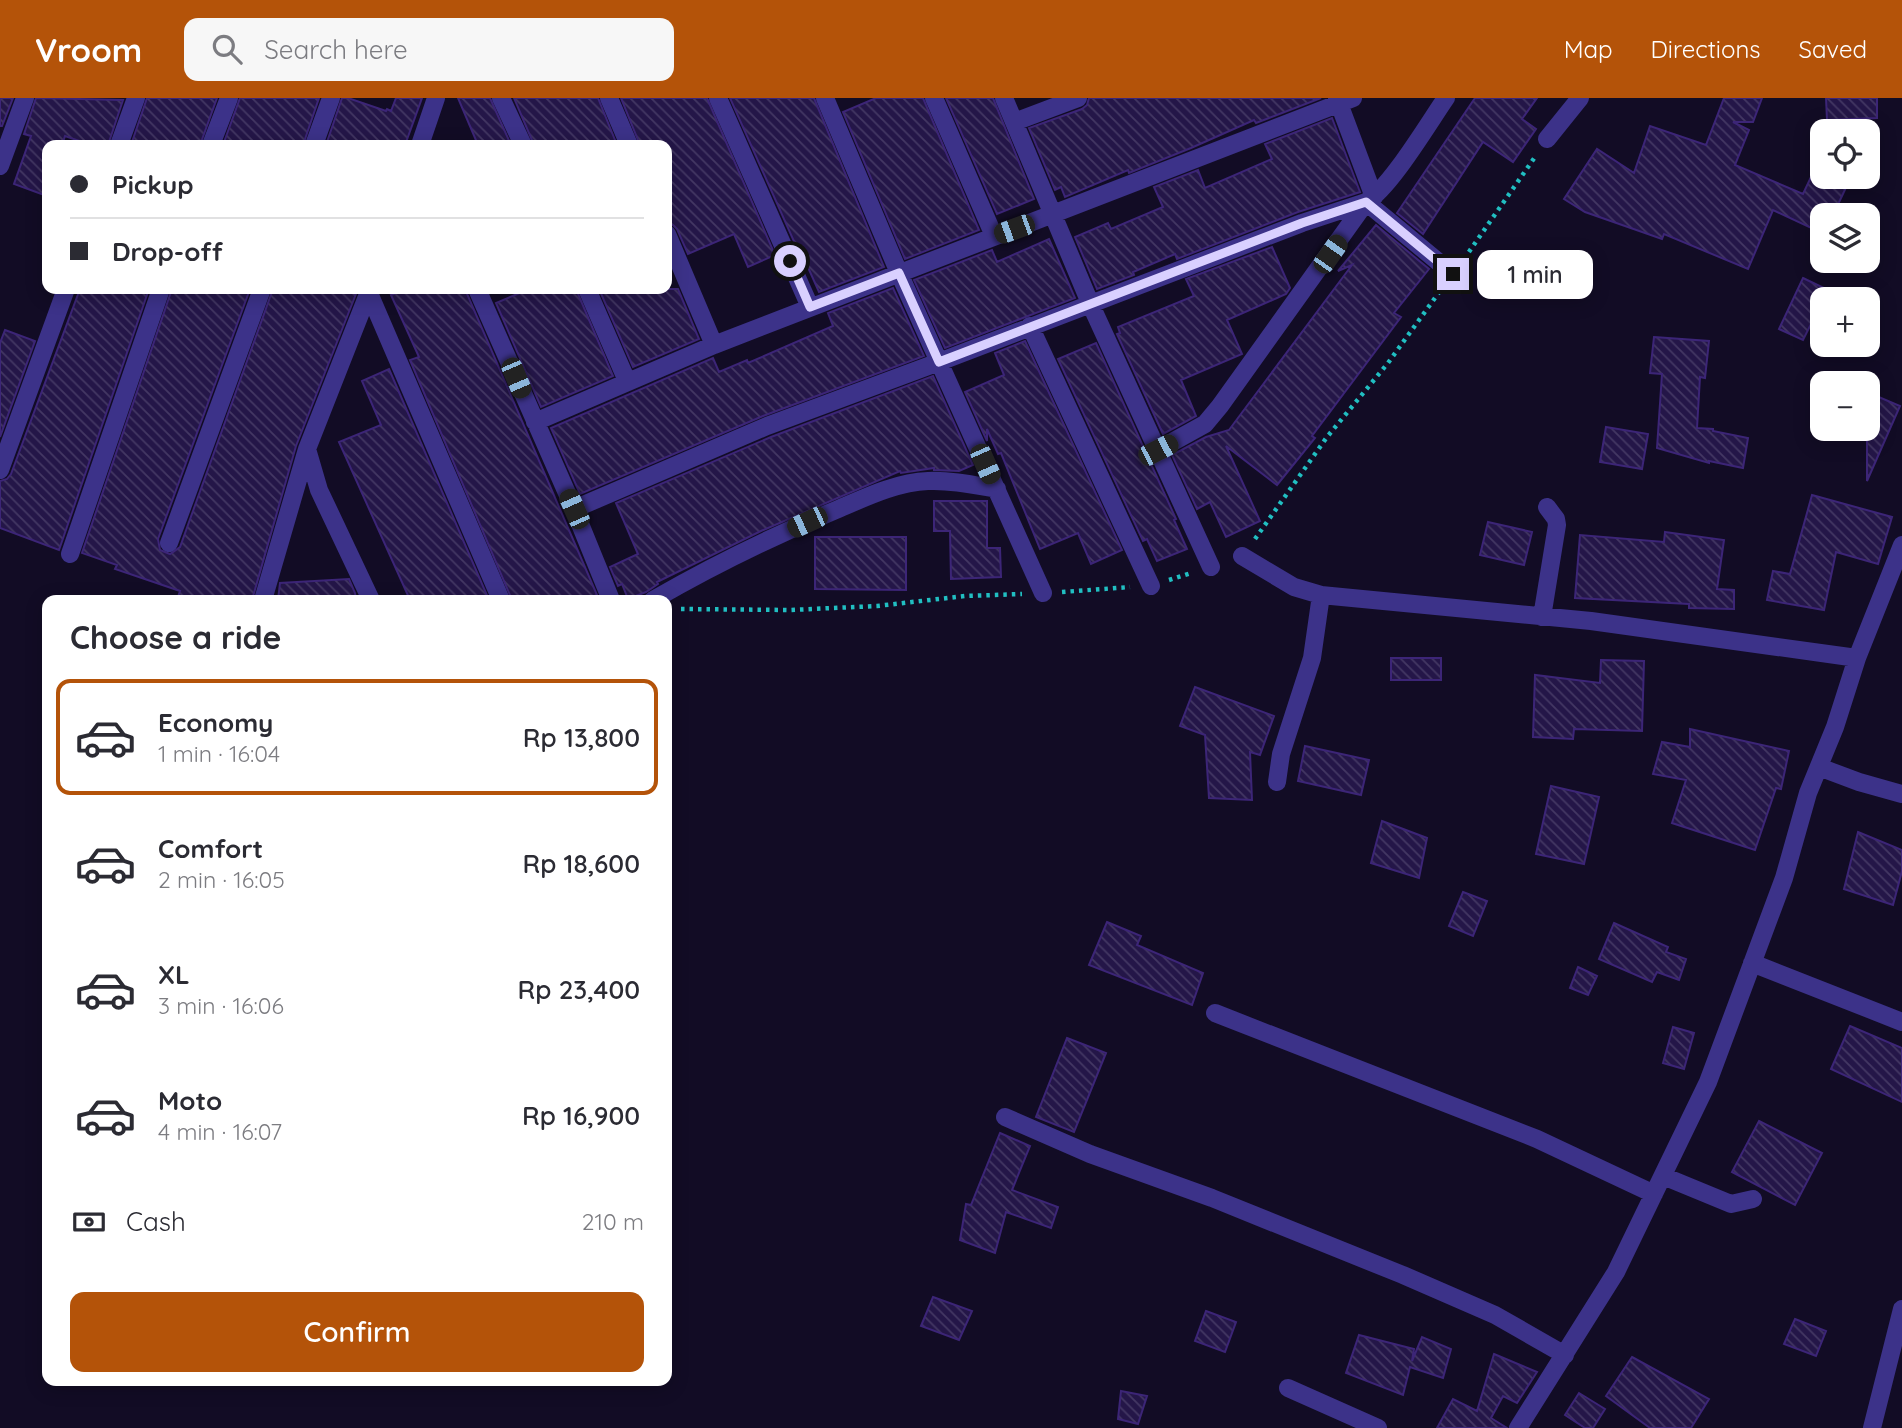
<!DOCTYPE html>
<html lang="en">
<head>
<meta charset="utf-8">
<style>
  :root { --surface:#fff; --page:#f7f7f7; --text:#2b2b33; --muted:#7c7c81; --line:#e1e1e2; --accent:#b45309 }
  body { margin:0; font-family:Quicksand,sans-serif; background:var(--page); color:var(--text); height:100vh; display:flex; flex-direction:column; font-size:26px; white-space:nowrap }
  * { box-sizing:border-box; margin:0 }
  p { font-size:23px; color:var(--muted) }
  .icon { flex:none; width:38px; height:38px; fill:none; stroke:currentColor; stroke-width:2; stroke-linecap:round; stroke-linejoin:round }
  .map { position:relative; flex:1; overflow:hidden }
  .sheet { position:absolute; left:42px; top:497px; width:630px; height:791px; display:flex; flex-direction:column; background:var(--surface); border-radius:14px; box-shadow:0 4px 18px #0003 }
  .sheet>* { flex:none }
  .hud { position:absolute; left:42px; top:42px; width:630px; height:154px; border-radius:14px; box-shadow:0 4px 18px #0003; display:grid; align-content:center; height:154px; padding:0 28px; background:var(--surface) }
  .controls { position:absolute; left:1810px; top:21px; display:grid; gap:14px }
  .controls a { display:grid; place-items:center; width:70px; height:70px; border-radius:14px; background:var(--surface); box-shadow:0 4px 18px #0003; font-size:35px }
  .end { position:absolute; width:32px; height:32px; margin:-16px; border:9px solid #d9d0ff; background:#111; box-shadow:0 0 0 4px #111 }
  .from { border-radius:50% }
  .bubble { position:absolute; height:49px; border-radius:14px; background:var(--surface); box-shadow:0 4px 18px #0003; font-size:23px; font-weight:600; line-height:49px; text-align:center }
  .car { position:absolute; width:21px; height:42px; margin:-21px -10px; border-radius:9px; box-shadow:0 0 5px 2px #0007; background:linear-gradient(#222 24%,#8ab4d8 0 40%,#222 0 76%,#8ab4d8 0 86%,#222 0) }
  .hud b { display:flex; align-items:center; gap:24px; height:66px; font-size:26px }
  .hud b+b { border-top:2px solid var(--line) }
  .hud i { width:18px; height:18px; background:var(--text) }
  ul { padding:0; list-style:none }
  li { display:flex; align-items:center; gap:21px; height:116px; margin:0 14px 10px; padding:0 14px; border:4px solid transparent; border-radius:14px }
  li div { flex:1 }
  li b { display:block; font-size:26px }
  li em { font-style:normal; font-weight:600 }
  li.current { border-color:var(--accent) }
  li>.icon { width:63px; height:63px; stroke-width:1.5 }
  h2 { padding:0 28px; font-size:32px; line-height:84px }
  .pay { display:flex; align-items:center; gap:18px; height:77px; padding:0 28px; font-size:26px }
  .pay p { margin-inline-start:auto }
  .button { display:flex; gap:14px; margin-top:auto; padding:14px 28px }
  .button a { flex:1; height:80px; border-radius:14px; background:var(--accent); color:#fff; font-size:28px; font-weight:600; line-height:80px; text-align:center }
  header { display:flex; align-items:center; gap:42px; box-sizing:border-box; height:98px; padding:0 35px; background:var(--accent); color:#fff }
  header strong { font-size:33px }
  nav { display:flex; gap:38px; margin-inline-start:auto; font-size:24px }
  .search { width:490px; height:63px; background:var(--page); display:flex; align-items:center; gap:18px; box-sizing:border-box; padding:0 24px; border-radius:14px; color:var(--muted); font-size:26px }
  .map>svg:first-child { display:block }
  .building { fill:url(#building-back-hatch); stroke:#3c2577; stroke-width:2 }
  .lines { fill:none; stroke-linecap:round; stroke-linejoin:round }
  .path { stroke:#21bfc2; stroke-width:4.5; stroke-dasharray:3.5 5; stroke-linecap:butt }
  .street { stroke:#3c3289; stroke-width:18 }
  .route { stroke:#d9d0ff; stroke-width:9 }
</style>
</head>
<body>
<header>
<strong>Vroom</strong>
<div class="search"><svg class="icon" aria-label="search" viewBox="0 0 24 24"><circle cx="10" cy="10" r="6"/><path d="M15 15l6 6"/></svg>Search here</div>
<nav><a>Map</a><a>Directions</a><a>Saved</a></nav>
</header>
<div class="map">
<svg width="1902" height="1330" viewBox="0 0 1902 1330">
  <defs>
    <pattern id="building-back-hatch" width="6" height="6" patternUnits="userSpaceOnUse" patternTransform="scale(1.75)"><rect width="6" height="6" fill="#241648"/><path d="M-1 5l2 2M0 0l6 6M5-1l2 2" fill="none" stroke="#433763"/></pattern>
  </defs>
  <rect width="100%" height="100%" fill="#120c25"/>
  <path class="building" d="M 0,0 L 13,0 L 2,28 L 0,28 Z
    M 36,0 L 123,2 L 108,47 L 91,47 L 65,38 L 62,47 L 47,47 L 47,98 L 14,86 L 31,38 L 24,36 Z
    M 147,0 L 217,0 L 200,47 L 131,47 Z
    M 240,0 L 319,0 L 303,47 L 223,47 Z
    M 342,0 L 348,0 L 386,13 L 387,11 L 391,13 L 396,0 L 422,0 L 405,47 L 326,47 Z
    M 458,0 L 490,0 L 511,47 L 478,47 Z
    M 514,0 L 598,0 L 617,47 L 534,47 Z
    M 621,0 L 707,0 L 775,157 L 748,169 L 734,136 L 688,156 L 677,131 L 673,127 L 667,125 L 667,47 L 640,47 Z
    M 730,0 L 814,0 L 884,169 L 819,194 L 798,147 L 796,148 Z
    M 876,0 L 923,0 L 979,132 L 905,161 L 843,14 Z
    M 946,0 L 993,0 L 1034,101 L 997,116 Z
    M 1089,0 L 1321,0 L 1256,25 L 1254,22 L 1191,50 L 1129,75 L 1128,72 L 1065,99 L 1061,89 L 1055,92 L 1029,30 L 1082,11 L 1087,7 Z
    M 1475,0 L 1537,0 L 1522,21 L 1536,31 L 1513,64 L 1483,44 L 1423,136 L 1397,115 Z
    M 1724,0 L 1762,0 L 1753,24 L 1733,24 L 1749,32 L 1735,67 L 1803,96 L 1811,79 L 1851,79 L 1833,117 L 1822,117 L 1822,135 L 1773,112 L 1748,171 L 1664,136 L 1662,141 L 1585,114 L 1564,101 L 1597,51 L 1634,75 L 1650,28 L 1706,47 Z
    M 1826,0 L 1877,0 L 1877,20 L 1827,22 Z
    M 1332,20 L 1360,94 L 1298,114 L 1177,161 L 1175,156 L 1133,174 L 1134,177 L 1097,191 L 1075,139 L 1108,125 L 1111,131 L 1163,109 L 1154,89 L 1198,72 L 1205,90 L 1272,61 L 1265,46 Z
    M 1376,127 L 1429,171 L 1394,215 L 1401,219 L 1312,338 L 1315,340 L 1277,387 L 1226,348 L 1260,423 L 1226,439 L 1210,404 L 1197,411 L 1172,357 L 1206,339 L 1229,332 L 1352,167 L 1338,173 Z
    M 1049,141 L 1075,200 L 945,250 L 914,182 L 992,152 L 997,164 Z
    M 1272,149 L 1290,190 L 1286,196 L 1227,222 L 1242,256 L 1181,282 L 1196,318 L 1163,336 L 1117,236 L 1120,235 L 1118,229 L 1194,198 L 1186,181 Z
    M 1803,180 L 1828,192 L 1803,242 L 1779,231 Z
    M 893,190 L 924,258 L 763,318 L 580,396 L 551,330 L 713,260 L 719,274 L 747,262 L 748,265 L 833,228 L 828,215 Z
    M 80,191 L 149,191 L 59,452 L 0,430 L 0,383 L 7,381 L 11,376 Z
    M 172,191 L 250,191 L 158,441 L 160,452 L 170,456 L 180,449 L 273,191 L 340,191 L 356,196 L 296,348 L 252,502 L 177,502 L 180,493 L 115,471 L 117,467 L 82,455 Z
    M 406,191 L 465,191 L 597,497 L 585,502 L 512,502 L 410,262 L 419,259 L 391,197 Z
    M 529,191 L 576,191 L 613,278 L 541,309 L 496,205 Z
    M 599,191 L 678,191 L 699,241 L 633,269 Z
    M 5,232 L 35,243 L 0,339 L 0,245 Z
    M 1654,239 L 1709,243 L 1705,280 L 1700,279 L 1697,330 L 1713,331 L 1713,333 L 1748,340 L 1743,370 L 1709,363 L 1709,365 L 1657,350 L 1662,276 L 1650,275 Z
    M 1025,243 L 1122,452 L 1091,466 L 1078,435 L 1040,451 L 1001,355 L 998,356 L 987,331 L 987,343 L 965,294 L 1004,277 L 995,255 Z
    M 1096,245 L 1176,421 L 1174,422 L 1187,451 L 1157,463 L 1147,441 L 1143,443 L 1058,261 Z
    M 389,271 L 489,502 L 410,502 L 339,344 L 381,327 L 362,283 Z
    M 933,278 L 973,367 L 959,373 L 934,372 L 934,370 L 901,375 L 900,373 L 761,433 L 657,484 L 658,486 L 646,494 L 628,501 L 622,486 L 618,488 L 610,469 L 638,456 L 616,405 L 771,339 Z
    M 1867,294 L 1900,308 L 1867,383 Z
    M 1606,329 L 1648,336 L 1642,371 L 1600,364 Z
    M 1812,397 L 1892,419 L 1878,466 L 1836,454 L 1824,512 L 1767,502 L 1773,473 L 1790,476 Z
    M 934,403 L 987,403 L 987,450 L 1000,450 L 1001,479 L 951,481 L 950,433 L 934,433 Z
    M 1488,424 L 1532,434 L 1524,467 L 1480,457 Z
    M 1665,434 L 1724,442 L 1717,491 L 1734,492 L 1734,511 L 1689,510 L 1689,506 L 1575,500 L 1580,437 L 1664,444 Z
    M 815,439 L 906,439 L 906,492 L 815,491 Z
    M 349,481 L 355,495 L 356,502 L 278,502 L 280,485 Z
    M 1391,560 L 1441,560 L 1441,582 L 1391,582 Z
    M 1601,562 L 1644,563 L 1642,633 L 1574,631 L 1573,641 L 1533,639 L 1535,577 L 1600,585 Z
    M 1195,589 L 1274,618 L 1260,657 L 1250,654 L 1252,702 L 1209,700 L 1205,637 L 1180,628 Z
    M 1690,631 L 1789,653 L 1781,691 L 1776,690 L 1755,752 L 1672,725 L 1686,682 L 1653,676 L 1662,644 L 1690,649 Z
    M 1305,648 L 1369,662 L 1361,697 L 1298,683 Z
    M 1551,688 L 1599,699 L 1584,766 L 1536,756 Z
    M 1382,723 L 1427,740 L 1419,780 L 1371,765 Z
    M 1858,734 L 1902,752 L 1902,773 L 1893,807 L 1844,791 Z
    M 1463,794 L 1487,803 L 1473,838 L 1449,828 Z
    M 1107,824 L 1141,838 L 1137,847 L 1203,875 L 1192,907 L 1089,867 Z
    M 1614,825 L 1668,849 L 1666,854 L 1686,861 L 1679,882 L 1657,874 L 1652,884 L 1599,861 Z
    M 1578,869 L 1597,878 L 1588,897 L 1570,890 Z
    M 1850,928 L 1902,950 L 1902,1004 L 1831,971 Z
    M 1673,929 L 1694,935 L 1684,971 L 1663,965 Z
    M 1067,940 L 1106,955 L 1074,1034 L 1036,1019 Z
    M 1759,1023 L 1822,1055 L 1795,1107 L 1732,1074 Z
    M 1000,1035 L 1030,1048 L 1012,1092 L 1058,1109 L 1051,1130 L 1006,1114 L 995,1155 L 960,1142 L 966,1106 L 971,1107 Z
    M 933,1199 L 972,1213 L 959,1242 L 921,1228 Z
    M 1206,1213 L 1236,1224 L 1225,1254 L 1195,1243 Z
    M 1795,1221 L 1826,1233 L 1816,1258 L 1784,1246 Z
    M 1359,1237 L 1414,1251 L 1412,1263 L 1422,1239 L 1451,1251 L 1443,1280 L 1410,1269 L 1403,1297 L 1346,1275 Z
    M 1494,1256 L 1537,1274 L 1517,1305 L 1503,1298 L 1491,1320 L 1507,1330 L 1437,1330 L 1453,1301 L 1477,1313 Z
    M 1632,1259 L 1709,1301 L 1691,1330 L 1650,1330 L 1606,1298 Z
    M 1121,1293 L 1147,1298 L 1138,1326 L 1118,1321 Z
    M 1579,1295 L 1605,1311 L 1593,1330 L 1585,1330 L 1565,1317 Z"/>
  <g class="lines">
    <path class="path" d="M 1464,161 L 1535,59
      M 1255,441 L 1327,339 L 1388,265 L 1440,193
      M 1169,482 L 1191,475
      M 1062,494 L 1130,489
      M 681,511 L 790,512 L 877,508 L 965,498 L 1022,496"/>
    <path class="street" d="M 501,0 L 523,47
      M 609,0 L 629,47
      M 718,0 L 810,209
      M 825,0 L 899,175 L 1043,495
      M 934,0 L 994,138
      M 1004,0 L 1090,205 L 1211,469
      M 1337,0 L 1374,99
      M 1014,24 L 1078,0
      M 1547,41 L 1580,0
      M 119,47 L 136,0
      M 211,47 L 229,0
      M 314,47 L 331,0
      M 420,47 L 436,0
      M 0,68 L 25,0
      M 667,136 L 714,247
      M 477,191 L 574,411 L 611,502
      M 587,191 L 627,283
      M 369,195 L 501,502
      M 1030,228 L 1151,488
      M 535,324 L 714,247 L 1353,0
      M 307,351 L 319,392 L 371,502
      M 1158,352 L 1205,326 L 1220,308 L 1366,104 C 1390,90 1428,26 1446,0
      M 0,372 L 66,191
      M 574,411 L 767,328 L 939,264 L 1302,125 L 1366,104 L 1453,176
      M 169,445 L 262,191
      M 70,456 L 161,191
      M 1242,458 L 1294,489 L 1321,497 L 1591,523 L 1857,560
      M 263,502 L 307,351 L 370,191
      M 653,502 C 712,468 773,438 836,412 C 864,400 897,384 928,383 C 951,382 974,387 997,391
      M 1542,519 L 1557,427 L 1556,421 L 1547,409
      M 1819,669 L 1859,684 L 1902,696
      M 1277,684 L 1281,656 L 1312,560 L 1321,497
      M 1752,865 L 1902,924
      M 1215,915 L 1537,1041 L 1654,1096
      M 1005,1019 L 1090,1056 L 1212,1100 L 1403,1177 L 1495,1217 L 1565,1257
      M 1663,1078 L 1731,1106 L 1753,1101
      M 1288,1290 L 1378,1330
      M 1518,1330 L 1616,1174 L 1708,984 L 1784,780 L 1808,695 L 1835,629 L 1857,560 L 1902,447
      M 1872,1330 L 1902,1211"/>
  </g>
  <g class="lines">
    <path class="route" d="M 790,163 L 810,209 L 899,175 L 939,264 L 1302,125 L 1366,104 L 1453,176"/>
  </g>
</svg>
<div class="controls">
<a><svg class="icon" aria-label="locate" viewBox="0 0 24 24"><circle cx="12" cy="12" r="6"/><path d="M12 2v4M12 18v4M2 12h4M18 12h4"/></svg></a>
<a><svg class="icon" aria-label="layers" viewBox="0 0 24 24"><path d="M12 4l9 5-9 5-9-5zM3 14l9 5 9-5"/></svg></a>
<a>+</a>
<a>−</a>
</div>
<i class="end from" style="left:790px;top:163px"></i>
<i class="end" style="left:1453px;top:176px"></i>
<div class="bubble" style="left:1477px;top:152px;width:116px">1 min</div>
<i class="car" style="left:1014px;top:131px;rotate:250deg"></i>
<i class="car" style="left:1330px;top:156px;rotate:35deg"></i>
<i class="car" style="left:516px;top:280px;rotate:157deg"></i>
<i class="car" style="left:1158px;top:352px;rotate:63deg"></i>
<i class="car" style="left:985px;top:366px;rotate:156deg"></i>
<i class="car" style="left:574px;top:411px;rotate:336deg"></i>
<i class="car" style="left:807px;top:424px;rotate:245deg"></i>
<div class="hud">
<b><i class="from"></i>Pickup</b>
<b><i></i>Drop-off</b>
</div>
<section class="sheet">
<h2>Choose a ride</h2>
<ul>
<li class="current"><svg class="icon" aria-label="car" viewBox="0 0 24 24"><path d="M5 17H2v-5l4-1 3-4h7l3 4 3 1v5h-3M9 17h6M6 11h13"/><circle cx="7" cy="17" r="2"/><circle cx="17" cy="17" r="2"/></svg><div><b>Economy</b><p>1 min · 16:04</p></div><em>Rp 13,800</em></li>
<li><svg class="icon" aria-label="car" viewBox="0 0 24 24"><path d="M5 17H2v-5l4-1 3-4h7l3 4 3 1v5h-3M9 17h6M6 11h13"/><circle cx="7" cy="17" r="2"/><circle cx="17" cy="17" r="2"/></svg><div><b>Comfort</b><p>2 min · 16:05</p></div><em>Rp 18,600</em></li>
<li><svg class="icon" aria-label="car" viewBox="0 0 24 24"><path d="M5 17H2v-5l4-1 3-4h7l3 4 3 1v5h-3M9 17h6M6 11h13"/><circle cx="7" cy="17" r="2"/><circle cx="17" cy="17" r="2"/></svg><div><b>XL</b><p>3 min · 16:06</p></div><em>Rp 23,400</em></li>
<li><svg class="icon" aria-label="car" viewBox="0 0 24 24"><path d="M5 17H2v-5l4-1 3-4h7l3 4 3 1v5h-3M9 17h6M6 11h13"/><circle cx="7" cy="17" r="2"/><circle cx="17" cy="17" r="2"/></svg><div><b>Moto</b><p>4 min · 16:07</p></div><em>Rp 16,900</em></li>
</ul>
<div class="pay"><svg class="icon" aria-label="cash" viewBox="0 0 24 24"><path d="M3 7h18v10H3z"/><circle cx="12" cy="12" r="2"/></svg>Cash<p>210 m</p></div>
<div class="button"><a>Confirm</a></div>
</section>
</div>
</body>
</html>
